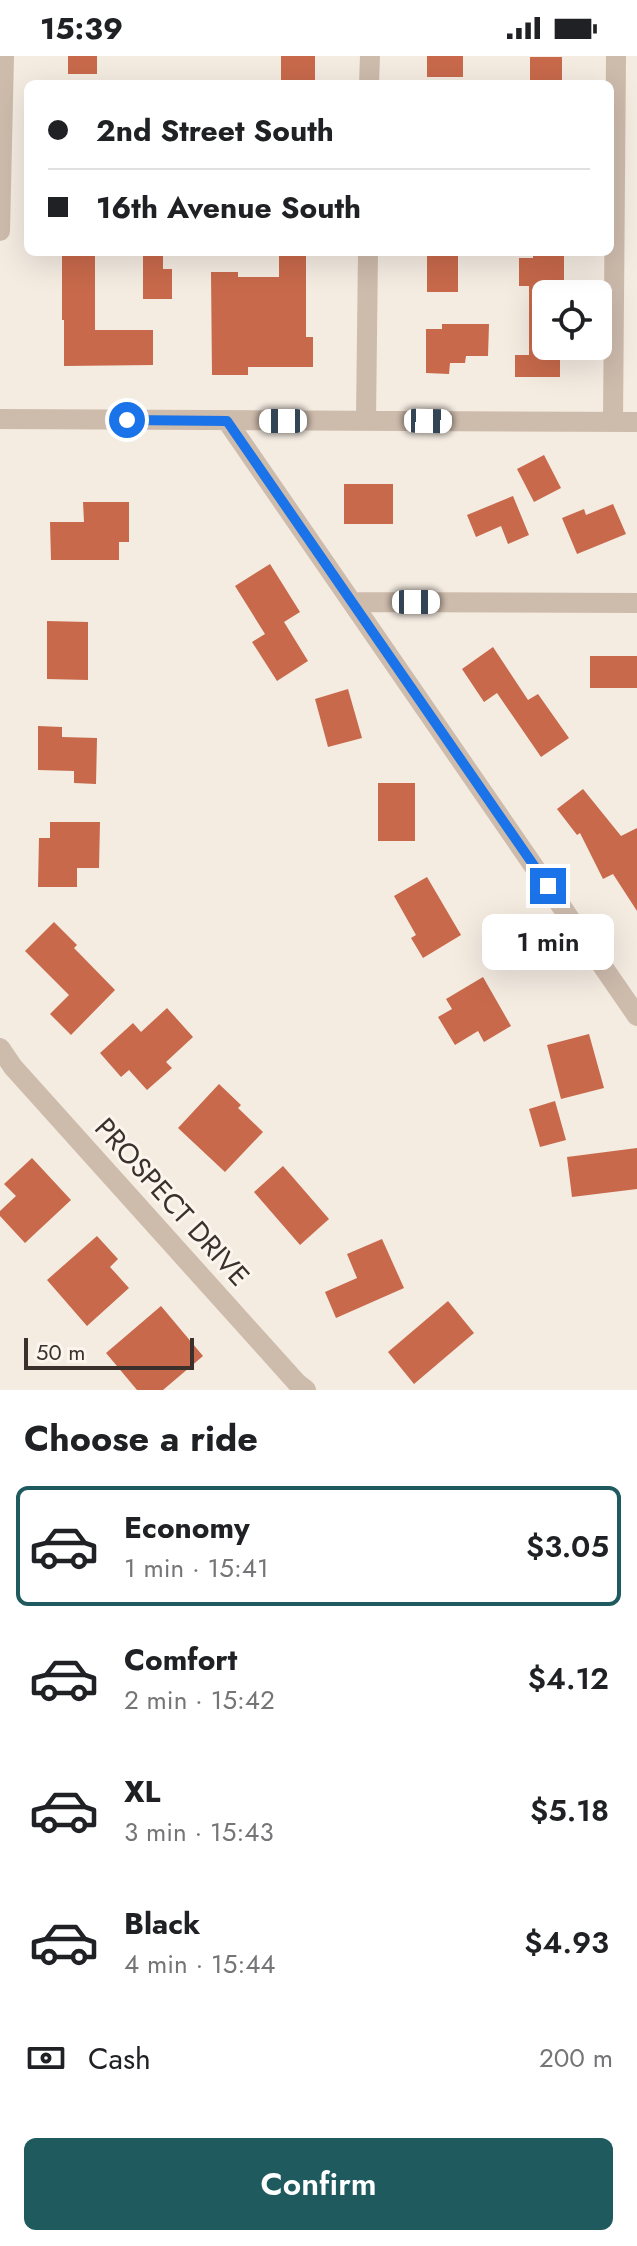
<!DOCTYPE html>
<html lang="en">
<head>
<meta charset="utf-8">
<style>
  :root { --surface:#fff; --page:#f6f6f6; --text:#202124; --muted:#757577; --line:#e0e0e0; --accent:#1f5a5e }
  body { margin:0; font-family:Jost,sans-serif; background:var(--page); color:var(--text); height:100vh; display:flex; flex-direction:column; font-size:30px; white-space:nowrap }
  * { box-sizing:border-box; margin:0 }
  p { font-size:26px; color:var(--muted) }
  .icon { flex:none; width:44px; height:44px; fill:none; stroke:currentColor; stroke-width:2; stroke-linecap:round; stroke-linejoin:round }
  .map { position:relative; height:1334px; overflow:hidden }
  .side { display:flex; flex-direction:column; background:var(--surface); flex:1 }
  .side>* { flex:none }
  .top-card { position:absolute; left:24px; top:24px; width:590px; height:176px; border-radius:12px; box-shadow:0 8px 32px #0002; display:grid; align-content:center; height:176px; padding:0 24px; background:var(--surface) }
  .controls { position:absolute; left:532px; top:224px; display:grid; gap:16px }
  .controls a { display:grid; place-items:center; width:80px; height:80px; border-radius:12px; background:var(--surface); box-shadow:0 8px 32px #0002; font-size:40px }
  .scale { position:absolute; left:24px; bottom:20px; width:170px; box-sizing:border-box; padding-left:8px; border:4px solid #3b302b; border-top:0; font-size:22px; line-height:28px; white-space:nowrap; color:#3b302b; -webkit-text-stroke:6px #fbf5ee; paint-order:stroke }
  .end { position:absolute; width:36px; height:36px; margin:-18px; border:10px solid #1a73e8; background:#fff; box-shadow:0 0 0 4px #fff }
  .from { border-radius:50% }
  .bubble { position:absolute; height:56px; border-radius:12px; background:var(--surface); box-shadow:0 8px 32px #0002; font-size:26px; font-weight:600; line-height:56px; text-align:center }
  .car { position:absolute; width:24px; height:48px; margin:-24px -12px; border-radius:10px; box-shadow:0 0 6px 2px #0007; background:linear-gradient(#fff 24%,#345 0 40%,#fff 0 76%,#345 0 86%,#fff 0) }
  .top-card b { display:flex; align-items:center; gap:28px; height:76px; font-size:30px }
  .top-card b+b { border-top:2px solid var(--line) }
  .top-card i { width:20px; height:20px; background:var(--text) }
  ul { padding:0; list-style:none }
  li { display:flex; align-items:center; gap:24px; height:120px; margin:0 16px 12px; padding:0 8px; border:4px solid transparent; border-radius:12px }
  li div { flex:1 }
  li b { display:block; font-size:30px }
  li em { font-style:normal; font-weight:600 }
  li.selected { border-color:var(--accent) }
  li>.icon { width:72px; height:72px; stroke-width:1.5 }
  h2 { padding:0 24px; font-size:36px; line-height:96px }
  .pay { display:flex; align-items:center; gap:20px; height:88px; padding:0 24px; font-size:30px }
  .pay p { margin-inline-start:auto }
  .action { display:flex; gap:16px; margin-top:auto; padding:16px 24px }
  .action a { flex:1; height:92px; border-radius:12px; background:var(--accent); color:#fff; font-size:32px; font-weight:600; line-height:92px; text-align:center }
  .status { display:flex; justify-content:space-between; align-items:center; height:56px; padding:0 40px; background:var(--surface); direction:ltr }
  .status svg { height:22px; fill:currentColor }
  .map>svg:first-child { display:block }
  .building { fill:#c8694b }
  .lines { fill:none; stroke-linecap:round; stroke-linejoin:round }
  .minor { stroke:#cdbbac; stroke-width:20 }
  .route { stroke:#1a73e8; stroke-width:10 }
  .labels { text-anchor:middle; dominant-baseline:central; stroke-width:6; stroke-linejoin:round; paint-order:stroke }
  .street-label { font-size:28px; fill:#3b302b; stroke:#fbf5ee }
</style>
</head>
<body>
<div class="status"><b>15:39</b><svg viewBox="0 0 49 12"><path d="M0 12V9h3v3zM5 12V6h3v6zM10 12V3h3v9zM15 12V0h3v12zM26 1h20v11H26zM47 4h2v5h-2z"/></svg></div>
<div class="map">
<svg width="637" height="1334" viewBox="0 0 637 1334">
  <rect width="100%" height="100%" fill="#f4ebe1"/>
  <path class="building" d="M 68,0 L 97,0 L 97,18 L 68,18 Z
    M 281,0 L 315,0 L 315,28 L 281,28 Z
    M 427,0 L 463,0 L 463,21 L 427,21 Z
    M 530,1 L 562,1 L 562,28 L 530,28 Z
    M 62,196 L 95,196 L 95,274 L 153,274 L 153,309 L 64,310 L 64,264 L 62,264 Z
    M 143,196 L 163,196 L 163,213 L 172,213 L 172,243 L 143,243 Z
    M 279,196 L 306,196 L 306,281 L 313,281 L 313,311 L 248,311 L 248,319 L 212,319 L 211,216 L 238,216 L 238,221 L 279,221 Z
    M 427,196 L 458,196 L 458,236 L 427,236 Z
    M 533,196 L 564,196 L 564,230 L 546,230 L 546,290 L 560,290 L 560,321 L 515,321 L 515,299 L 529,299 L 529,230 L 519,230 L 519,202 L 533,202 Z
    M 442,268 L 489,268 L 488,300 L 466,300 L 465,307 L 450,307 L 449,318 L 426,317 L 426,273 L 442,273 Z
    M 544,399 L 561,432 L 534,446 L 517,413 Z
    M 344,428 L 393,428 L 393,468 L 344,468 Z
    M 513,440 L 529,479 L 508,488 L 501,470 L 476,481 L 467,459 Z
    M 83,446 L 129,446 L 129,486 L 119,486 L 119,504 L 51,504 L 50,466 L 84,466 Z
    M 613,448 L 626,478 L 577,498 L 562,462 L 584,453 L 586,459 Z
    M 270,508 L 300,556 L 284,566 L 308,605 L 277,625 L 252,586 L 265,578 L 235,530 Z
    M 47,565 L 88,566 L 88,624 L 47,623 Z
    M 493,591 L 528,644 L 538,638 L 569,682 L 541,701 L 497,637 L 484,646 L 462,613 Z
    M 590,600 L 637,600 L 637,632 L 590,632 Z
    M 348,633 L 362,682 L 328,691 L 315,643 Z
    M 38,670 L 62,671 L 62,681 L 97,682 L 96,728 L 74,727 L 74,715 L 38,714 Z
    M 378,727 L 415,727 L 415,785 L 378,785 Z
    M 583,733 L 621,780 L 637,772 L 637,855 L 613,818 L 603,823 L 580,777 L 577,779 L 557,753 Z
    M 50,766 L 100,766 L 99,812 L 77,812 L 77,831 L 38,831 L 39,782 L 50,782 Z
    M 427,821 L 461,879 L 423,902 L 411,882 L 416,879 L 394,840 Z
    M 54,866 L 77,889 L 74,892 L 115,934 L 71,979 L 50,958 L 69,939 L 25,895 Z
    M 483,921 L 511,970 L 484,986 L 478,975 L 455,989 L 438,961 L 452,953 L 446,943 Z
    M 167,952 L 193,981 L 166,1006 L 172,1012 L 147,1034 L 129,1014 L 121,1021 L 100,997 L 133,967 L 141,976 Z
    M 589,978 L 604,1032 L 561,1043 L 547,989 Z
    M 219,1028 L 241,1049 L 238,1052 L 263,1076 L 225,1116 L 178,1072 Z
    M 555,1045 L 566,1084 L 540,1091 L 529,1053 Z
    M 637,1092 L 637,1133 L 572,1141 L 567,1101 Z
    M 32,1102 L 71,1144 L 25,1187 L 0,1160 L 0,1155 L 16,1140 L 4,1128 Z
    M 283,1110 L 329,1163 L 300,1189 L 254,1136 Z
    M 97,1180 L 118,1203 L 110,1211 L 129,1232 L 87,1270 L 47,1224 Z
    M 382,1183 L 404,1232 L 336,1262 L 325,1236 L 357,1222 L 347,1198 Z
    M 448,1245 L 474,1277 L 414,1328 L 388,1296 Z
    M 161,1250 L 203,1300 L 163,1334 L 137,1334 L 106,1297 Z"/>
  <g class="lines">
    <path class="minor" d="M 369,28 L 370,0
      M 0,175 L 4,0
      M 0,363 L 637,366
      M 366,364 L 368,196
      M 227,365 L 637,960
      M 613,366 L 616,0
      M 353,546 L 637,547
      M 0,992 L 13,1011 L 297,1327 L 306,1334"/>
  </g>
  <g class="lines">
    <path class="route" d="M 127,364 L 227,365 L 548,830"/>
  </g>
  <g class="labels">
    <g class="street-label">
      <text transform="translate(172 1146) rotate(48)">PROSPECT DRIVE</text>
    </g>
  </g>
</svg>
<div class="controls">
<a><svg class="icon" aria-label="locate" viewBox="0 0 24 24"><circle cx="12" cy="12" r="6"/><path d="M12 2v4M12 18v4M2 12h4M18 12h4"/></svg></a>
</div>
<div class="scale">50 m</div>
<i class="end from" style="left:127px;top:364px"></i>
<i class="end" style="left:548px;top:830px"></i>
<div class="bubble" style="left:482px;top:858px;width:132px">1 min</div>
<i class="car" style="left:283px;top:365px;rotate:270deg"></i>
<i class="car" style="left:428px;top:365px;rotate:91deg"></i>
<i class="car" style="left:416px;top:546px;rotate:90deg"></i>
<div class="top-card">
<b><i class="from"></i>2nd Street South</b>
<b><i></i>16th Avenue South</b>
</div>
</div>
<section class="side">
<h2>Choose a ride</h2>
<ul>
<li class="selected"><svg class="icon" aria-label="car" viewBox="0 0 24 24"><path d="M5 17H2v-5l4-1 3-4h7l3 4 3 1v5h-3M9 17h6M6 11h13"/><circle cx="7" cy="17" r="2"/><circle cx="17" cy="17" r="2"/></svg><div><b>Economy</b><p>1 min · 15:41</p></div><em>$3.05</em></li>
<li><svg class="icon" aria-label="car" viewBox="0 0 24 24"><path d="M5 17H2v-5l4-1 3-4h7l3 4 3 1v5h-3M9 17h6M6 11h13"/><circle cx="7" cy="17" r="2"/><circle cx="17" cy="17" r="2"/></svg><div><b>Comfort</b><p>2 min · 15:42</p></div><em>$4.12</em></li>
<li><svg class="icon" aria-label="car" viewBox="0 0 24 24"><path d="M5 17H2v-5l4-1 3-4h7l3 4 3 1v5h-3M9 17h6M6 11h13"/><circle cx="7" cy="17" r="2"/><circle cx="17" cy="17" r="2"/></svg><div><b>XL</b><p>3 min · 15:43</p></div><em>$5.18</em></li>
<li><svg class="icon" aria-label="car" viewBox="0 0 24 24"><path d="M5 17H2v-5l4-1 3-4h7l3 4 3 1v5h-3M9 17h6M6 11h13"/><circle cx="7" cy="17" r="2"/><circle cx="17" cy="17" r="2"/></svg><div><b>Black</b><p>4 min · 15:44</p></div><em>$4.93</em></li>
</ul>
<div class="pay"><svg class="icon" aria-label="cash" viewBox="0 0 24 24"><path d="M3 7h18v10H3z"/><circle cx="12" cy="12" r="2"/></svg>Cash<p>200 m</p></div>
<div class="action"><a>Confirm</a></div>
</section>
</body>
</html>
